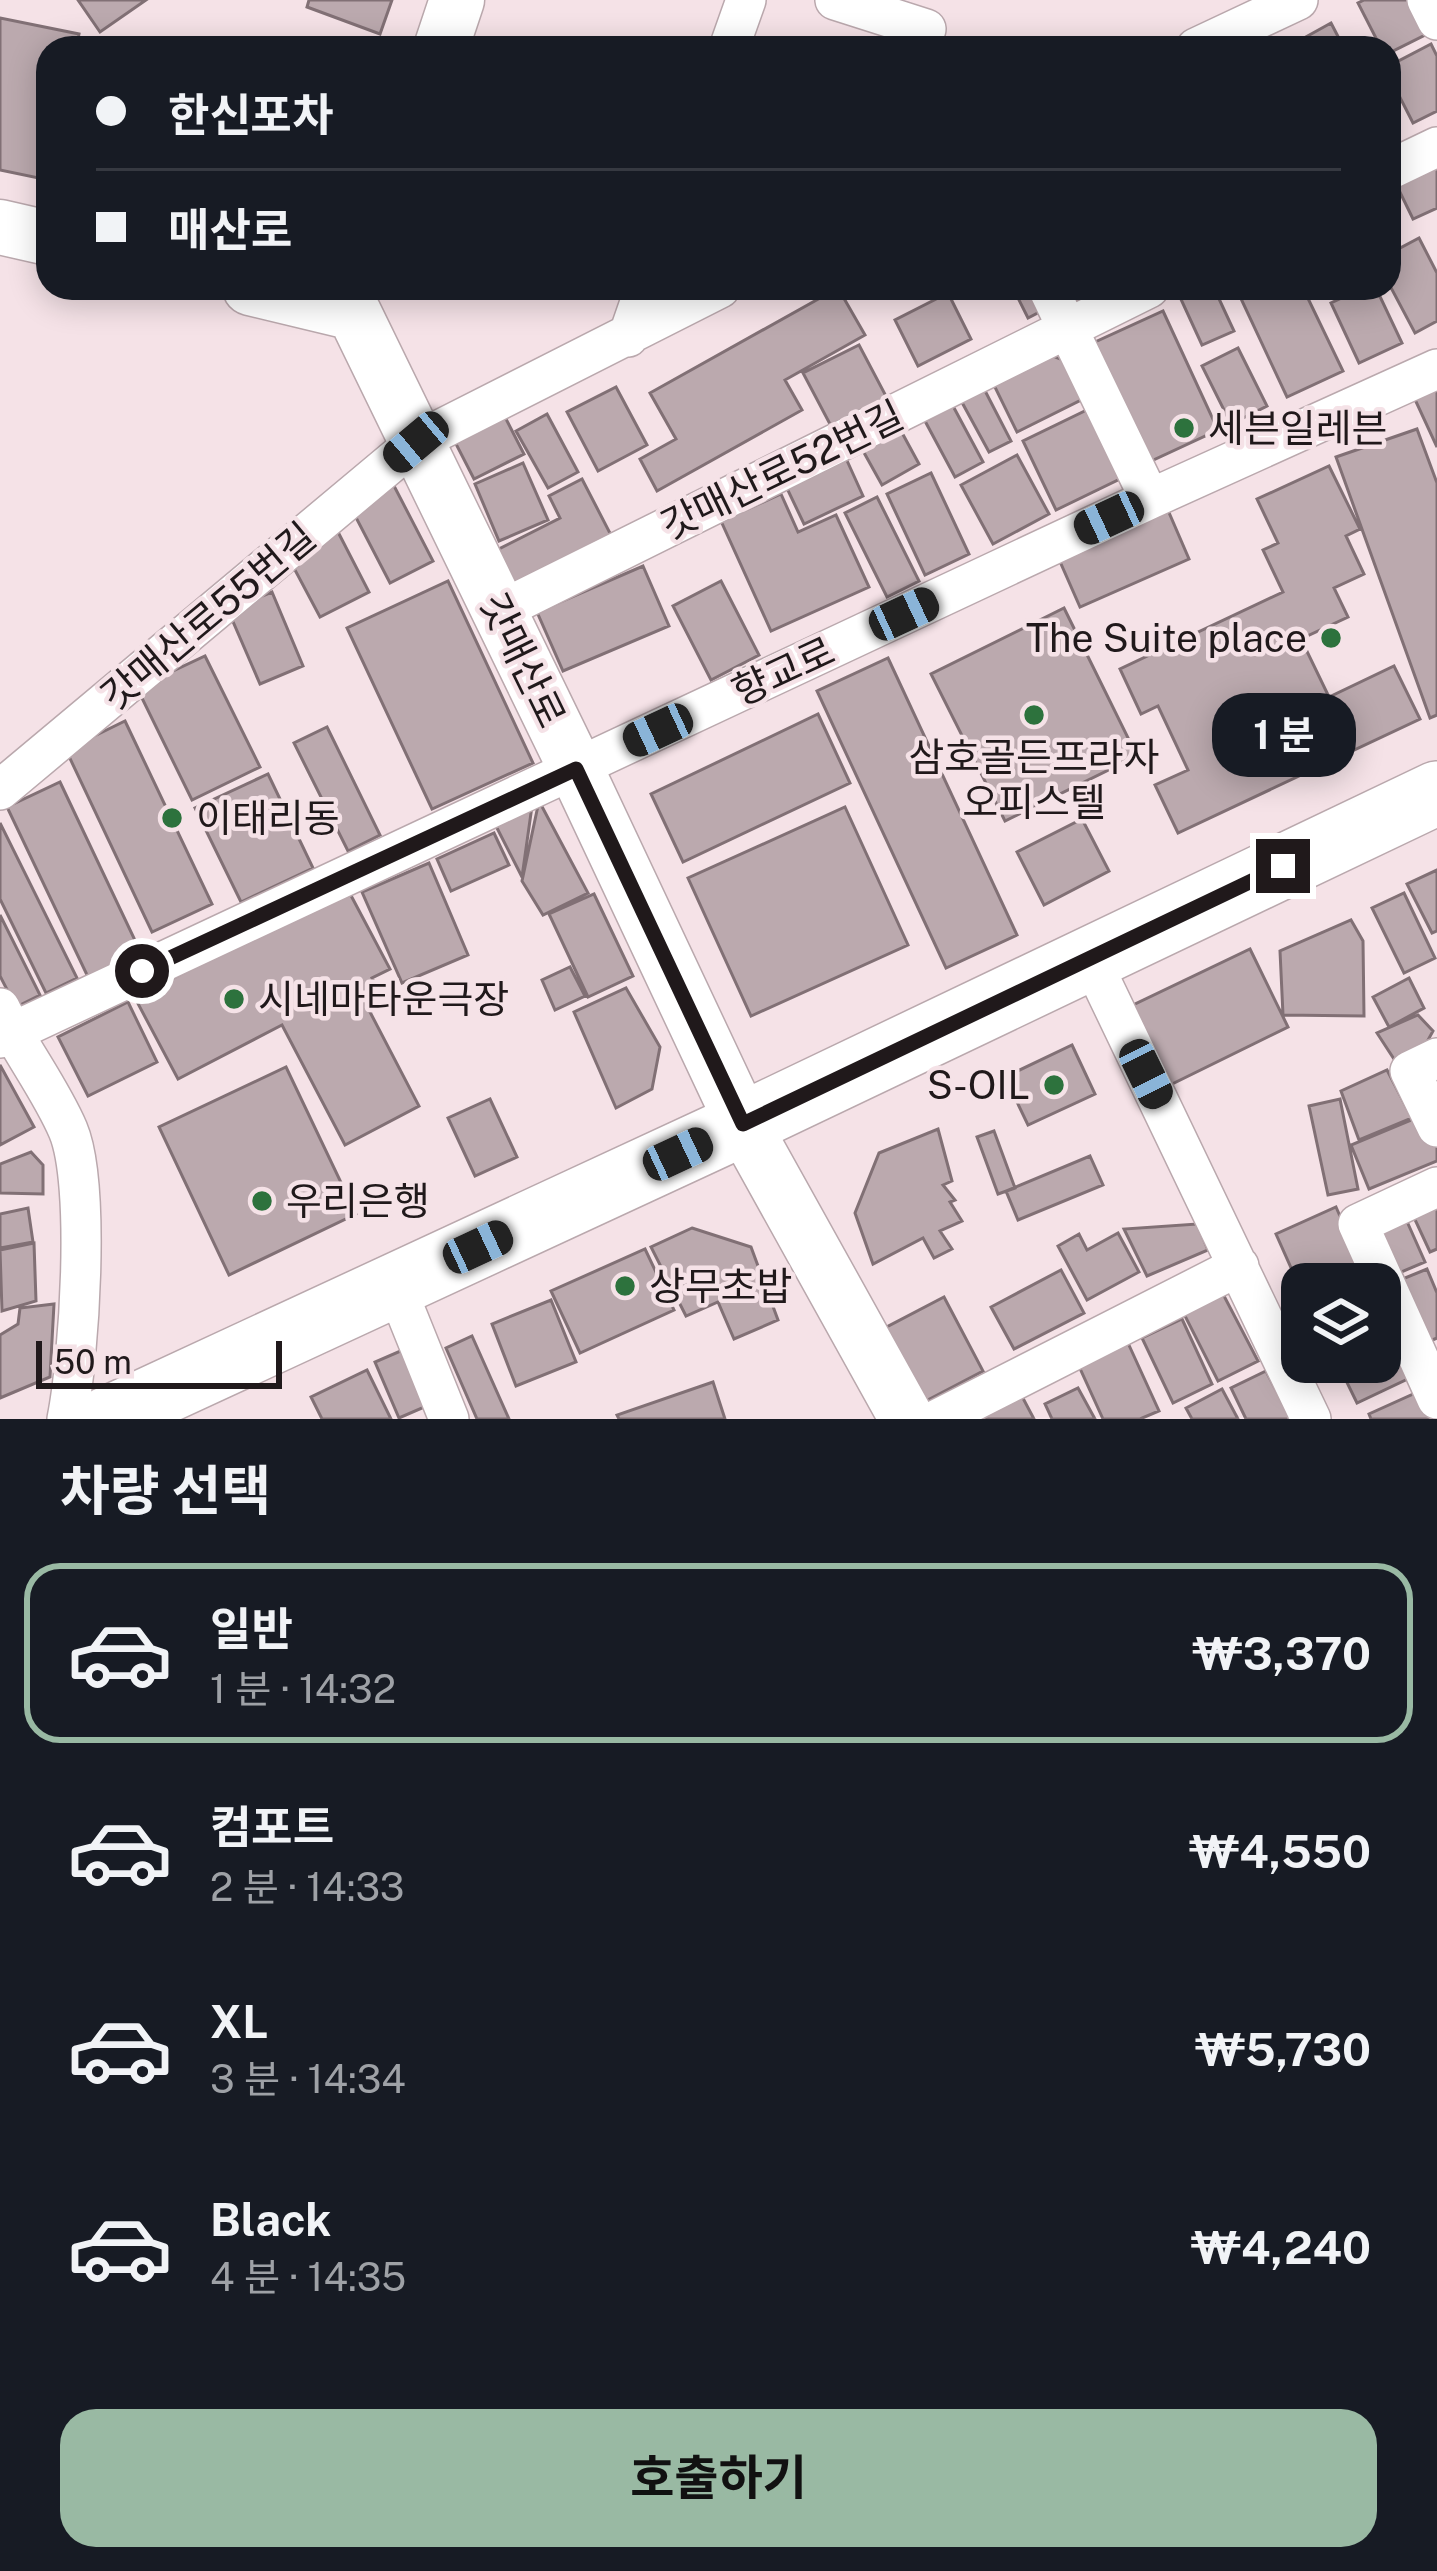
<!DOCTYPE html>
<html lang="ko">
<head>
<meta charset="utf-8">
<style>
  :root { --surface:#171b24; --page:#242831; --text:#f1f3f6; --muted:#9ea1a6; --line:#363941; --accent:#99b9a3 }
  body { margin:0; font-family:"Public Sans","Noto Sans KR",sans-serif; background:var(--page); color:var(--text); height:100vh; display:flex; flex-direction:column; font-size:45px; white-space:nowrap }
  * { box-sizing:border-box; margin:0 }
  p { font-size:39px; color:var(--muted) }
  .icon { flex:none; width:66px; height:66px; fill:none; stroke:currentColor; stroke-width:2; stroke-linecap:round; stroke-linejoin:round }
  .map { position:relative; height:1419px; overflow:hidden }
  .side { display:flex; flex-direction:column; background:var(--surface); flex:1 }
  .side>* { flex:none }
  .banner { position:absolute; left:36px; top:36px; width:1365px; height:264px; border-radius:36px; box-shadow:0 6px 30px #0003; display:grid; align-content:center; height:264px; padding:0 60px; background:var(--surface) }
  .controls { position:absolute; left:1281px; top:1263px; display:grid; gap:24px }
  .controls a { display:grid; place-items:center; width:120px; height:120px; border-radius:24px; background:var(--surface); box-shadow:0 6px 30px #0003; font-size:60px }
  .scale { position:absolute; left:36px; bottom:30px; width:246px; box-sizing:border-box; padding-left:12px; border:6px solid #20191b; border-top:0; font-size:33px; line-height:42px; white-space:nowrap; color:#20191b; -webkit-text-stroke:9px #f5e2e7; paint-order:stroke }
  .end { position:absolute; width:54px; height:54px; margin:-27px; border:15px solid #20191b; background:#fff; box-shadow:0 0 0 6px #fff }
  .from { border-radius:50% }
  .bubble { position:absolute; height:84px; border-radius:36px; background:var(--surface); box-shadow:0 6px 30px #0003; font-size:39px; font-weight:700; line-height:84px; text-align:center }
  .car { position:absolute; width:36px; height:72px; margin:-36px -18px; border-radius:15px; box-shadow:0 0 9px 3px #0007; background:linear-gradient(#222 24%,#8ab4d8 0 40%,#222 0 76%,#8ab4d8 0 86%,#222 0) }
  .banner b { display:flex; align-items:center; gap:42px; height:114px; font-size:45px }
  .banner b+b { border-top:3px solid var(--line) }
  .banner i { width:30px; height:30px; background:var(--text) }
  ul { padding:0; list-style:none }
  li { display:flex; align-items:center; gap:36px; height:180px; margin:0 24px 18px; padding:0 36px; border:6px solid transparent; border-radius:36px }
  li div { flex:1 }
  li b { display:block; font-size:45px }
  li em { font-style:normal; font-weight:700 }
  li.active { border-color:var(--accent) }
  li>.icon { width:108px; height:108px; stroke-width:1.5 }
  h2 { padding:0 60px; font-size:54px; line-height:144px }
  .action { display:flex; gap:24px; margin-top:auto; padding:24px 60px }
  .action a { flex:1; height:138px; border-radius:36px; background:var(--accent); color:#111; font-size:48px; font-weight:700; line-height:138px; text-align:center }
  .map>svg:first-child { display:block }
  .building { fill:#bba9ae; stroke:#817075; stroke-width:3 }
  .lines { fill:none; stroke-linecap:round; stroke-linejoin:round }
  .street-casing { stroke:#baa8ad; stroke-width:42 }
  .secondary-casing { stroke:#baa8ad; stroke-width:57 }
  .primary-casing { stroke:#baa8ad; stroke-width:66 }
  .street { stroke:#fff; stroke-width:39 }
  .secondary { stroke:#fff; stroke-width:54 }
  .primary { stroke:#fff; stroke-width:63 }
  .route { stroke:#20191b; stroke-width:15 }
  .poi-dot { fill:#2d723d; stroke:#f5e2e7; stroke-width:4.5 }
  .labels { text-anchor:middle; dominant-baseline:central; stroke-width:9; stroke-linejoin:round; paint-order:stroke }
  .poi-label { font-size:39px; fill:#20191b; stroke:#f5e2e7; text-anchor:start }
  .street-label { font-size:39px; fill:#20191b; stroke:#f5e2e7 }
</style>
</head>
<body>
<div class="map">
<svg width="1437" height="1419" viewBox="0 0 1437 1419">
  <rect width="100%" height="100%" fill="#f5e2e7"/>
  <path class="building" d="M 78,0 L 146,0 L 100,32 Z
    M 309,0 L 392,0 L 380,34 L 307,7 Z
    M 1364,0 L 1409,0 L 1427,34 L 1389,53 L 1389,48 L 1381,48 L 1358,3 Z
    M 0,18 L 79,34 L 76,48 L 48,48 L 48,180 L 0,170 Z
    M 1331,23 L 1344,48 L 1286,48 Z
    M 1431,44 L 1437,56 L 1437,111 L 1413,123 L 1389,76 L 1389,66 Z
    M 1437,160 L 1437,208 L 1413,219 L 1394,180 Z
    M 1419,238 L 1437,273 L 1437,321 L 1415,333 L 1389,284 L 1389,254 Z
    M 838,288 L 865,335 L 785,380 L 802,410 L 657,491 L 640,459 L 676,439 L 650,393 Z
    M 1013,288 L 1039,288 L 1049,307 L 1028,318 Z
    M 1070,288 L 1107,288 L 1077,303 Z
    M 1194,288 L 1214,288 L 1234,331 L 1202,345 L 1179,295 Z
    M 1236,288 L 1303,288 L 1343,371 L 1287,397 Z
    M 1363,288 L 1376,288 L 1402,343 L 1359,363 L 1331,303 Z
    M 948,293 L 971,339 L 918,366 L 895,320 Z
    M 1163,311 L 1218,430 L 1149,462 L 1093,343 Z
    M 859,345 L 887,398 L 831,426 L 803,373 Z
    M 1238,348 L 1267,406 L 1231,424 L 1202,366 Z
    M 1042,352 L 1066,361 L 1085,398 L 1017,432 L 990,377 Z
    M 1437,381 L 1437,447 L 1412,393 Z
    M 981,383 L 1011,441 L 989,452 L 958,395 Z
    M 616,387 L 647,445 L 598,471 L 567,412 Z
    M 953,406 L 983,462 L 955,477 L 925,421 Z
    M 1093,407 L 1126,476 L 1056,510 L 1023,441 Z
    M 547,414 L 578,472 L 548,488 L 516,431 Z
    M 505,417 L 524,454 L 474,479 L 455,442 Z
    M 900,429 L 919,464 L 882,485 L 862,449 Z
    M 1417,429 L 1437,483 L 1437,715 L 1430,718 L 1336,457 Z
    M 844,454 L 863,496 L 804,524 L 784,482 Z
    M 1017,455 L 1049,514 L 993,544 L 961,485 Z
    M 523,463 L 548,520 L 499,541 L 475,484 Z
    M 1329,466 L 1360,529 L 1346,536 L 1364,574 L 1334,588 L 1348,617 L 1301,639 L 1329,697 L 1394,666 L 1420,719 L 1178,833 L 1155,785 L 1188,770 L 1158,706 L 1141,714 L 1120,669 L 1283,592 L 1263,550 L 1278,543 L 1257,499 Z
    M 931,473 L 969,554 L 925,575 L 887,494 Z
    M 582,479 L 612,537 L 515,587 L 495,551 L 560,518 L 549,496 Z
    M 392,482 L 433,561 L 390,583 L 349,504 Z
    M 781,494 L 798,532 L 836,515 L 869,587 L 771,631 L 721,521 Z
    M 877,497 L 919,581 L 887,597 L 845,513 Z
    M 1167,508 L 1189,559 L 1080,607 L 1058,557 Z
    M 337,530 L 369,592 L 320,617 L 287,555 Z
    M 643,566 L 669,626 L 563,671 L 537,612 Z
    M 448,581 L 533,763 L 432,809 L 347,628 Z
    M 721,581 L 759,655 L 711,680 L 673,606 Z
    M 272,592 L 303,666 L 260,684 L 228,610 Z
    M 1064,608 L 1137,756 L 1005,821 L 931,674 Z
    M 205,656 L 260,767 L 192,800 L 137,688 Z
    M 888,658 L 1017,935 L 946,968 L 817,691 Z
    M 818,714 L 850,783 L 683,862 L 651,794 Z
    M 125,721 L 212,904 L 152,932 L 66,750 Z
    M 327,727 L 380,835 L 348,851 L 294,743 Z
    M 268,774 L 313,868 L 241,902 L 195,808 Z
    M 60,782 L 141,953 L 88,977 L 7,807 Z
    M 539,801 L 588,893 L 543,915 L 522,881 Z
    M 532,806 L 522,877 L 496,826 Z
    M 845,807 L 908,945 L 751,1016 L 688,878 Z
    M 1082,819 L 1109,871 L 1044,905 L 1017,852 Z
    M 0,823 L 77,978 L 46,993 L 0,899 Z
    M 494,833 L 509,865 L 451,891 L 437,859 Z
    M 429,863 L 468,955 L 402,983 L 362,892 Z
    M 1437,870 L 1437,931 L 1432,933 L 1407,884 Z
    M 347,888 L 390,969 L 372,978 L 385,1003 L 370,1012 L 419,1106 L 345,1145 L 282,1025 L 178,1079 L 135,998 Z
    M 1404,893 L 1435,958 L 1404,973 L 1372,908 Z
    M 594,894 L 633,976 L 588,997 L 549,914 Z
    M 0,915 L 40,995 L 16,1007 L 0,976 Z
    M 1351,920 L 1363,941 L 1364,1016 L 1283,1015 L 1280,951 Z
    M 1250,949 L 1288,1027 L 1170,1085 L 1131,1006 Z
    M 570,967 L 585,996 L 555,1010 L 542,980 Z
    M 1409,978 L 1424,1008 L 1389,1027 L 1373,997 Z
    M 626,988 L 660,1047 L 652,1089 L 616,1108 L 574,1012 Z
    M 128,1002 L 157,1062 L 88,1096 L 58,1037 Z
    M 1418,1015 L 1433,1031 L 1427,1042 L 1394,1059 L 1377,1033 Z
    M 1072,1045 L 1095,1094 L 1028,1125 L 1005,1077 Z
    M 0,1065 L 34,1127 L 0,1145 Z
    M 286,1067 L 356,1214 L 229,1275 L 159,1127 Z
    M 1387,1070 L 1412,1118 L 1359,1140 L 1341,1091 Z
    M 490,1099 L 517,1157 L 475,1176 L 448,1118 Z
    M 1340,1099 L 1358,1189 L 1328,1195 L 1309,1106 Z
    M 1423,1115 L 1437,1148 L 1437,1161 L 1369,1189 L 1351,1145 Z
    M 938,1129 L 952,1181 L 943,1185 L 955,1200 L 950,1202 L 962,1221 L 940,1231 L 952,1249 L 934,1258 L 923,1238 L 873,1264 L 855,1213 L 879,1153 Z
    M 994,1131 L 1015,1188 L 998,1194 L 977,1137 Z
    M 31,1152 L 43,1165 L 43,1194 L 0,1193 L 0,1164 Z
    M 1090,1156 L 1103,1185 L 1018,1220 L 1006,1191 Z
    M 1437,1199 L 1437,1249 L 1430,1252 L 1411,1211 Z
    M 1336,1207 L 1360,1262 L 1302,1284 L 1300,1288 L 1276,1234 Z
    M 28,1208 L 33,1242 L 0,1248 L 0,1214 Z
    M 1401,1208 L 1425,1262 L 1387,1278 L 1364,1224 Z
    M 1197,1224 L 1208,1250 L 1147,1276 L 1124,1229 Z
    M 692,1228 L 751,1247 L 778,1320 L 734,1339 L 718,1302 L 686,1316 L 651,1247 Z
    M 1118,1233 L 1139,1272 L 1087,1300 L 1058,1246 L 1079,1234 L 1087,1250 Z
    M 34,1243 L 36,1301 L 2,1311 L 0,1250 Z
    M 645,1249 L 674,1310 L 580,1353 L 551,1291 Z
    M 1360,1269 L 1367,1284 L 1329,1284 Z
    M 1427,1269 L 1437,1293 L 1437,1338 L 1416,1347 L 1390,1284 Z
    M 1061,1270 L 1084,1313 L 1014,1349 L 991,1307 Z
    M 1223,1294 L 1258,1361 L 1218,1381 L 1184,1314 Z
    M 944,1297 L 983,1371 L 920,1404 L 881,1330 Z
    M 551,1300 L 576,1362 L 516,1386 L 492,1324 Z
    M 54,1304 L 50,1377 L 0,1398 L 0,1335 L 18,1324 L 20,1308 Z
    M 1182,1319 L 1212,1384 L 1173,1403 L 1142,1338 Z
    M 1394,1329 L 1416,1375 L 1357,1403 L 1337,1362 L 1380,1362 L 1380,1336 Z
    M 472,1336 L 509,1419 L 477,1419 L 446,1348 Z
    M 1128,1343 L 1159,1411 L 1140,1419 L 1103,1419 L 1078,1364 Z
    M 412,1346 L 436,1402 L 399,1418 L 375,1362 Z
    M 367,1370 L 391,1419 L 322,1419 L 311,1397 Z
    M 1266,1371 L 1291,1419 L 1246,1419 L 1231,1388 Z
    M 713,1382 L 725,1419 L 619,1419 L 617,1415 Z
    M 1016,1385 L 1034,1419 L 955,1419 Z
    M 1078,1388 L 1095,1419 L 1052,1419 L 1045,1404 Z
    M 1222,1389 L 1238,1419 L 1192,1419 L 1186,1408 Z
    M 1420,1391 L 1433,1419 L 1371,1419 L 1369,1414 Z"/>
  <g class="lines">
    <defs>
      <path id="street" d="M 835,0 L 926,29
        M 1427,0 L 1437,20
        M 729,48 L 746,0
        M 1196,48 L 1298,0
        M 1389,170 L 1437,147
        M 1048,288 L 1150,499
        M 628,337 L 645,288
        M 499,611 L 1149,288
        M 0,790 L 416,442 L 720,288
        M 1090,958 L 1311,1419
        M 0,1008 C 20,1050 50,1088 68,1130 C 91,1184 79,1359 67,1419
        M 0,1038 L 1150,499 L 1437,369
        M 1437,1058 L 1410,1071 L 1437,1127
        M 1437,1187 L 1358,1224 L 1437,1399
        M 395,1285 L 449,1419
        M 938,1419 L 1239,1266"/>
      <path id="secondary" d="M 441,48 L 457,0
        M 0,227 L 48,238
        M 250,288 L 354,313
        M 354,313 L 576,769 L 743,1124 L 907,1419"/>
      <path id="primary" d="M 106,1419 L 743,1124 L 1437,793"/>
    </defs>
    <use href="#street" class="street-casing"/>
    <use href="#secondary" class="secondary-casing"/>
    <use href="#primary" class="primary-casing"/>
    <use href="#street" class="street"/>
    <use href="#secondary" class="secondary"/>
    <use href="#primary" class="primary"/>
  </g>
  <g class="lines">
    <path class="route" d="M 142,971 L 576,769 L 743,1124 L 1283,866"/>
  </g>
  <g class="poi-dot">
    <circle cx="1184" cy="428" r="12"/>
    <circle cx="1331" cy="638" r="12"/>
    <circle cx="1034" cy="715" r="12"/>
    <circle cx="172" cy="818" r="12"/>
    <circle cx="234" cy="999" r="12"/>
    <circle cx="1054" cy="1085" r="12"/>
    <circle cx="262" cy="1201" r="12"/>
    <circle cx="625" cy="1286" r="12"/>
  </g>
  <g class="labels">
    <g class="poi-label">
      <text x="1208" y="428">세븐일레븐</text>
      <text x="1307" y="638" text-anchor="end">The Suite place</text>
      <text x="1034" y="757" text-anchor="middle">삼호골든프라자<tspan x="1034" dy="45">오피스텔</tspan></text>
      <text x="196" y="818">이태리동</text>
      <text x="258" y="999">시네마타운극장</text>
      <text x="1030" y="1085" text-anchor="end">S-OIL</text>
      <text x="286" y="1201">우리은행</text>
      <text x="649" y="1286">상무초밥</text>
    </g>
    <g class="street-label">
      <text transform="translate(782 470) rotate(-26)">갓매산로52번길</text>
      <text transform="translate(208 616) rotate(-40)">갓매산로55번길</text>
      <text transform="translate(523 660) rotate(64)">갓매산로</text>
      <text transform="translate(783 671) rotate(-25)">향교로</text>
    </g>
  </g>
</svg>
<div class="controls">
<a><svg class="icon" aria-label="layers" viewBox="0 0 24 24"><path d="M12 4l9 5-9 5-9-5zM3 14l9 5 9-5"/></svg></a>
</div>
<div class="scale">50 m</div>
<i class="end from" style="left:142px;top:971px"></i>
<i class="end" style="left:1283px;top:866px"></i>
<div class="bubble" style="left:1212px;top:693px;width:144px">1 분</div>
<i class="car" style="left:416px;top:442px;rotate:230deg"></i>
<i class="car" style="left:1109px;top:518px;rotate:245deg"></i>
<i class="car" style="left:904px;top:614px;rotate:65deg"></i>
<i class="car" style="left:658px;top:730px;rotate:245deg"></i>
<i class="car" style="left:1146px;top:1074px;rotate:154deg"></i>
<i class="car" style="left:678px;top:1154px;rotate:65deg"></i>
<i class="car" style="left:478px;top:1247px;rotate:65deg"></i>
<div class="banner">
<b><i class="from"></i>한신포차</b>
<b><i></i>매산로</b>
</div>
</div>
<section class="side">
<h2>차량 선택</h2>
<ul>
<li class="active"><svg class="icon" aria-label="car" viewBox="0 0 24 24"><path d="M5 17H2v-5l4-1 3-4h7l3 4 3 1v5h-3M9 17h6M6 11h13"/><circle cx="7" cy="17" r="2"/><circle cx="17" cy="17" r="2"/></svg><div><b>일반</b><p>1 분 · 14:32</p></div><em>₩3,370</em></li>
<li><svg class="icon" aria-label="car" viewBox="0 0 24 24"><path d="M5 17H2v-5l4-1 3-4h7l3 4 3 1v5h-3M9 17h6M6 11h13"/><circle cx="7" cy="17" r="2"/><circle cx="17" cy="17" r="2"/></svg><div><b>컴포트</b><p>2 분 · 14:33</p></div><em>₩4,550</em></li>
<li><svg class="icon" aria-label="car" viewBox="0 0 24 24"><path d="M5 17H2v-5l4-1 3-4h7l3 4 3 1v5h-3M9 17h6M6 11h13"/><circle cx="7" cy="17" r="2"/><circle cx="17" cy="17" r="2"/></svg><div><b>XL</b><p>3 분 · 14:34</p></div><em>₩5,730</em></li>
<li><svg class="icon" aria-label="car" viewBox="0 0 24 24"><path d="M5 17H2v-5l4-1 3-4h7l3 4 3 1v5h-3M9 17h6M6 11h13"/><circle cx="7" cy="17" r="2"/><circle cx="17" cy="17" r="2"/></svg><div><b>Black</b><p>4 분 · 14:35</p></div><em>₩4,240</em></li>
</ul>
<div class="action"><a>호출하기</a></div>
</section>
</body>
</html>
